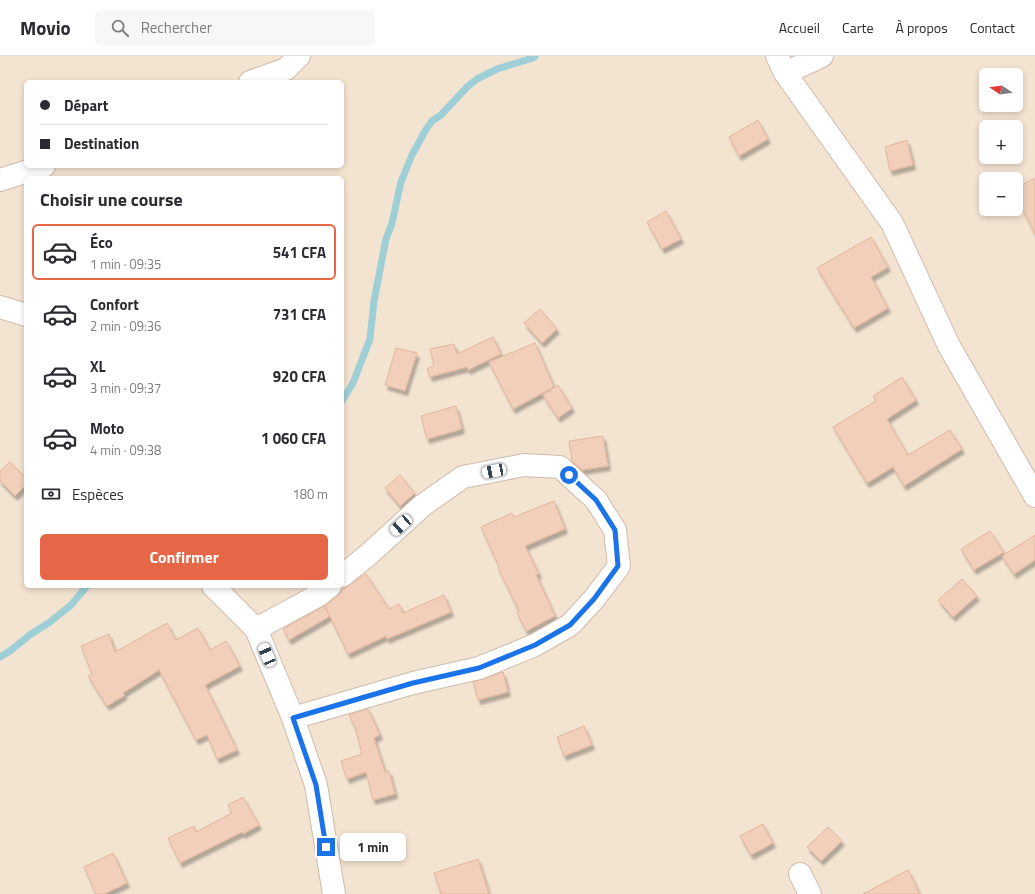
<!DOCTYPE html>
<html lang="fr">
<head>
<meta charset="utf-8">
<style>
  :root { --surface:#fff; --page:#f7f7f7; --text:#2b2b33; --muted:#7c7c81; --line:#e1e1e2; --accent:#e56748 }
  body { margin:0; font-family:"Titillium Web",sans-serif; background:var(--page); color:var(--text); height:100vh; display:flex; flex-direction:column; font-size:15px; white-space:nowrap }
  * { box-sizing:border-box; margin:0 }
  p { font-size:13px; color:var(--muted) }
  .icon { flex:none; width:22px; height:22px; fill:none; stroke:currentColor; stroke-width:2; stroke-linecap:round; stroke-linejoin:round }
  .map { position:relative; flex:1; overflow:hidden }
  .side { position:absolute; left:24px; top:120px; width:320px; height:412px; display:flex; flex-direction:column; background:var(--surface); border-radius:6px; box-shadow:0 2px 6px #0003 }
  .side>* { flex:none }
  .guide { position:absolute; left:24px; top:24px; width:320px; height:88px; border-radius:6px; box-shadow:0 2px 6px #0003; display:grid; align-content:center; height:88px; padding:0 16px; background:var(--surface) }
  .needle { width:26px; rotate:283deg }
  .buttons { position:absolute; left:979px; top:12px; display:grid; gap:8px }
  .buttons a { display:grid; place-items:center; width:44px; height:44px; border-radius:6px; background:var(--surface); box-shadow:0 2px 6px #0003; font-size:20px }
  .end { position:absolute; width:18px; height:18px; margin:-9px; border:5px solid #1a73e8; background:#fff; box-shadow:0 0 0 2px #fff }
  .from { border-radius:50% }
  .bubble { position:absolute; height:28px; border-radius:6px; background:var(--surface); box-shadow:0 2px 6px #0003; font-size:13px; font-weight:700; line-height:28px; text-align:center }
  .car { position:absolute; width:12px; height:24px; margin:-12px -6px; border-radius:5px; box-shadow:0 0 3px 1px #0007; background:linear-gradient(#fff 24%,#345 0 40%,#fff 0 76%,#345 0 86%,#fff 0) }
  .guide b { display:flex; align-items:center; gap:14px; height:38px; font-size:15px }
  .guide b+b { border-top:1px solid var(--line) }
  .guide i { width:10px; height:10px; background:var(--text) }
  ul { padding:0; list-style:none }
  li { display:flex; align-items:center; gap:12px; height:56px; margin:0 8px 6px; padding:0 8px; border:2px solid transparent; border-radius:6px }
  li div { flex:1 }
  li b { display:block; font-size:15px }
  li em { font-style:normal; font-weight:700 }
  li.selected { border-color:var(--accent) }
  li>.icon { width:36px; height:36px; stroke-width:1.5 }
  h2 { padding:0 16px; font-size:18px; line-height:48px }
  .pay { display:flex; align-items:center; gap:10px; height:44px; padding:0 16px; font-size:15px }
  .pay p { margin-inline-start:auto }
  .primary-button { display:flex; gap:8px; margin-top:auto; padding:8px 16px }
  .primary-button a { flex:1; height:46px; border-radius:6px; background:var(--accent); color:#fff; font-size:16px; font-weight:700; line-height:46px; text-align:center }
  header { display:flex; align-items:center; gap:24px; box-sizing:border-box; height:56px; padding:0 20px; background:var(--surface); border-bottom:1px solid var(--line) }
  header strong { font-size:19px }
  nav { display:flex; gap:22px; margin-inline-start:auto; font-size:14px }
  .search { width:280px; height:36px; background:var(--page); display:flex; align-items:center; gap:10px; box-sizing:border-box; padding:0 14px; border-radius:6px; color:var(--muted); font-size:15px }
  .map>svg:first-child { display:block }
  .residential { fill:#f3e3d1; fill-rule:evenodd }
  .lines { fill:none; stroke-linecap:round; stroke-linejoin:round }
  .stream { stroke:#9ecfd6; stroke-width:7 }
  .building { fill:#f1cfba; stroke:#e3b59b; filter:url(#shadow) }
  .minor-casing { stroke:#cfbbac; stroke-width:24 }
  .minor { stroke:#fff; stroke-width:22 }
  .route { stroke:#1a73e8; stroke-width:5 }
</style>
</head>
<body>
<header>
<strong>Movio</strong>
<div class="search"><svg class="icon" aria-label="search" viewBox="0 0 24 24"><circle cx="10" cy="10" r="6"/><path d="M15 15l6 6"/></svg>Rechercher</div>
<nav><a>Accueil</a><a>Carte</a><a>À propos</a><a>Contact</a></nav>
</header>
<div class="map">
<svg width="1035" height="838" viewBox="0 0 1035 838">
  <defs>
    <filter id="shadow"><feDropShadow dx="2.5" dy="4.5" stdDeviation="1" flood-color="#0004"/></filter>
  </defs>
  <rect width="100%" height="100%" fill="#fcf1e2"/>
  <path class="residential" d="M 0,0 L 1035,0 L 1035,838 L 0,838 ZM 986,19 L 1016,19 L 1016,49 L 986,49 ZM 26,26 L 342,26 L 342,110 L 26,110 ZM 986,71 L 1016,71 L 1016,101 L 986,101 ZM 26,122 L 342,122 L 342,530 L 26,530 ZM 986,123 L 1016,123 L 1016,153 L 986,153 Z"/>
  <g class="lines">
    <path class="stream" d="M 342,345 L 353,327 L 370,283 L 374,245 L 386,183 L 392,167 L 401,126 L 412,99 L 425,75 L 432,65 L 441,59 L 467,31 L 477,23 L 497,13 L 533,2 L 535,0
      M 0,601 L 10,595 L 31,578 L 50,566 L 71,549 L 87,530"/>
  </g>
  <path class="building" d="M 758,64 L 768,83 L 739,100 L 729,81 Z
    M 907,84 L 913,109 L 890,115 L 885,91 Z
    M 1035,122 L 1035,178 L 1016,140 L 1016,132 Z
    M 666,155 L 681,183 L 662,193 L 647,166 Z
    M 871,181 L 888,211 L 871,221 L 888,252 L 854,272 L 817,212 Z
    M 540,253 L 557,273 L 542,287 L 524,267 Z
    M 493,281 L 501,298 L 468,314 L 467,311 L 430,321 L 427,313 L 434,309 L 430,293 L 454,288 L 457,298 Z
    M 535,287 L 554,331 L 513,353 L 489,306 Z
    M 396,292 L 417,297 L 405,335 L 385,329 Z
    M 902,321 L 916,344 L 887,363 L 908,399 L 950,374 L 962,393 L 904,430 L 893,411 L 867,427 L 833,371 L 876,345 L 873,340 Z
    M 558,329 L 572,352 L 558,362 L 543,339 Z
    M 456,350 L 462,373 L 427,383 L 421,360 Z
    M 603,380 L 608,410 L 582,414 L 572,405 L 569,385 Z
    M 10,406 L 26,422 L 26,429 L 15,440 L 0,425 L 0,415 Z
    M 400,419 L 415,437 L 400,450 L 385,432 Z
    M 554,445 L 565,473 L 525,490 L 539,518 L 536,519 L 555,560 L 526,575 L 517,556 L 519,555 L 498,512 L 499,511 L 481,471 L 512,457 L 514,461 Z
    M 990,475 L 1004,496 L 974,514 L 961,493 Z
    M 1035,479 L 1035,504 L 1014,518 L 1002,500 Z
    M 366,518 L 389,553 L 399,548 L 403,557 L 444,539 L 451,556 L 387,583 L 386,580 L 348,598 L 325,550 L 338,540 L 342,534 Z
    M 962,523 L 977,540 L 953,561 L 938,544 Z
    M 324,550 L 330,560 L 289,584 L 283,573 Z
    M 167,567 L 176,584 L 198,572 L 210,594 L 226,585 L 240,610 L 205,629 L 237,694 L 217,703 L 207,679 L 196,684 L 159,614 L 123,637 L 125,639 L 107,650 L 88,620 L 92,618 L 81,590 L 109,578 L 115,596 Z
    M 503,616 L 508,636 L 478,644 L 473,626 Z
    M 368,653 L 380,679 L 374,682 L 385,716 L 389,715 L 395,738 L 373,744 L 366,716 L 347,723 L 341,705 L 362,698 L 355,671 L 349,659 Z
    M 584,670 L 592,689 L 564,700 L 557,681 Z
    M 243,741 L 259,769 L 243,778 L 242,776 L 180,807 L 168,782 L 194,770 L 196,776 L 232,757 L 228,749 Z
    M 763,768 L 773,787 L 751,799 L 740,780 Z
    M 828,771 L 842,785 L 821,805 L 807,791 Z
    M 113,797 L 127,827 L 104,838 L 96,838 L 84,811 Z
    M 478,803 L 489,838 L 441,838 L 434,817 Z
    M 908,814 L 920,838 L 863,838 Z"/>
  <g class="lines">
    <defs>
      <path id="minor" d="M 777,0 L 785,17 L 892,167 L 949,290 L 1035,440
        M 785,17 L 822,0
        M 250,26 L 286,13 L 299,0
        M 0,124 L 44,110
        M 0,251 L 26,259
        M 213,530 L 256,573 L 293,662 L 316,729 L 334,838
        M 256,573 L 319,539 L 330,530
        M 293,662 L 413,627 L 479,612 L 535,589 L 570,569 L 594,543 L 619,510 L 615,474 L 596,444 L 560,411 L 524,409 L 463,421 L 423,449 L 368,499 L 342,520
        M 800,818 L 810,838"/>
    </defs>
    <use href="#minor" class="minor-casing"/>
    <use href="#minor" class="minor"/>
  </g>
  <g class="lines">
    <path class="route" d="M 326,791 L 316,729 L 293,662 L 413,627 L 479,612 L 535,589 L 570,569 L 594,543 L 618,510 L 615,474 L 596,444 L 569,419"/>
  </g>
</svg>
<div class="buttons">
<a><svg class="needle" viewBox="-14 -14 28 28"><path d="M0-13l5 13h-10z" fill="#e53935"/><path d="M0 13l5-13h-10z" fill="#7c7c81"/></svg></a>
<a>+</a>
<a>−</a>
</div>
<i class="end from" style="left:569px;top:419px"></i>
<i class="end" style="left:326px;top:791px"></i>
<div class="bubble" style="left:340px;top:777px;width:66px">1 min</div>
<i class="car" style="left:494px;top:415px;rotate:259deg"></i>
<i class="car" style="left:401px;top:469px;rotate:228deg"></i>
<i class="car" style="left:267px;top:599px;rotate:337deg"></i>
<div class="guide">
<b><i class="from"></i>Départ</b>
<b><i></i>Destination</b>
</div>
<section class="side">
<h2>Choisir une course</h2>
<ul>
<li class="selected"><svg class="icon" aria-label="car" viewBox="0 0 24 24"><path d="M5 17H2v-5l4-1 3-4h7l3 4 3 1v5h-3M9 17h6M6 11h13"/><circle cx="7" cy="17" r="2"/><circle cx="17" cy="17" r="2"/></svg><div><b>Éco</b><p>1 min · 09:35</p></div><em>541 CFA</em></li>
<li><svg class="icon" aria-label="car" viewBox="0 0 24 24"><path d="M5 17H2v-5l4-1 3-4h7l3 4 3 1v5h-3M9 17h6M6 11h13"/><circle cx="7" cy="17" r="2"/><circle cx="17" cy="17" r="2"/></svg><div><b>Confort</b><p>2 min · 09:36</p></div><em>731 CFA</em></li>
<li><svg class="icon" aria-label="car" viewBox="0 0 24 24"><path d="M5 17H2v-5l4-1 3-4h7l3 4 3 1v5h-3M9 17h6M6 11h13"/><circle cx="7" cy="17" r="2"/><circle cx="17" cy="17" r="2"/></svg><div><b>XL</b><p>3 min · 09:37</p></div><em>920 CFA</em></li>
<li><svg class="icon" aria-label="car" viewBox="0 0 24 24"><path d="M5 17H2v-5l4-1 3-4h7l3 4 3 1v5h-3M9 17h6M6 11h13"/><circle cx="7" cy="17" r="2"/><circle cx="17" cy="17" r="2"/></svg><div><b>Moto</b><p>4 min · 09:38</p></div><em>1 060 CFA</em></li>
</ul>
<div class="pay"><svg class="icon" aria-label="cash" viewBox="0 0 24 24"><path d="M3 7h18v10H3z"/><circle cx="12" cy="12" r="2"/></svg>Espèces<p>180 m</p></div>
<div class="primary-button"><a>Confirmer</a></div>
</section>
</div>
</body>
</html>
